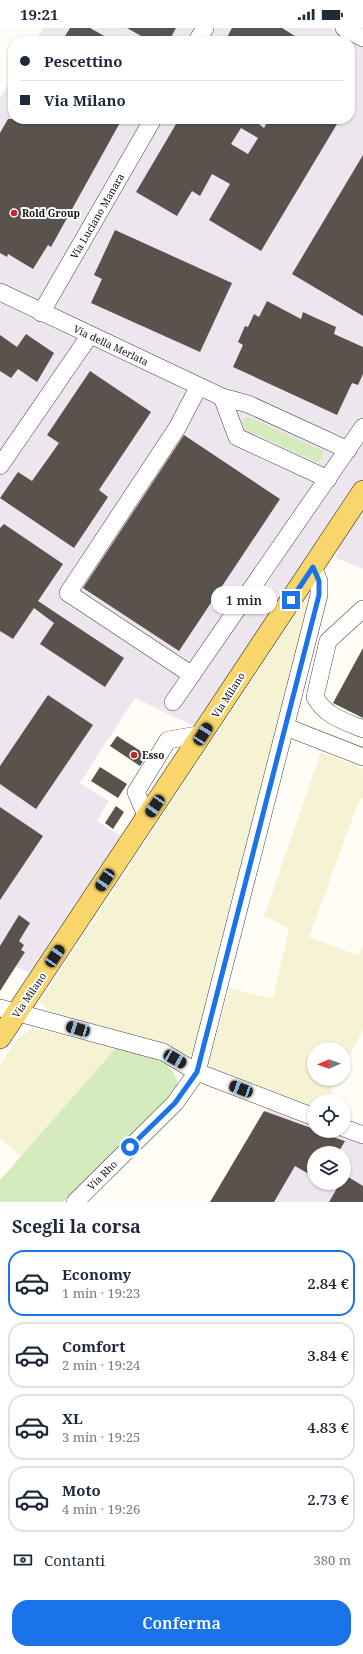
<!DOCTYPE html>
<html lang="it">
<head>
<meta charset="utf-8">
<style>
  :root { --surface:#fff; --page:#f2f2f3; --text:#1f2937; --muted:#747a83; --line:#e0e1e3; --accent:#1a73e8 }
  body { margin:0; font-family:"Noto Serif",serif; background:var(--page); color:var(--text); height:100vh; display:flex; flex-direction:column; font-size:15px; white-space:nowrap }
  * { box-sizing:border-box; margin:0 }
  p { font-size:13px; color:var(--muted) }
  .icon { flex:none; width:22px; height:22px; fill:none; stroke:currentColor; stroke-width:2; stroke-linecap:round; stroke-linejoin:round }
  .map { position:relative; height:1174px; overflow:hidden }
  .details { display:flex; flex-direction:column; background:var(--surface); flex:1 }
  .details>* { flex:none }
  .guide { position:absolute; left:8px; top:8px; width:347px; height:88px; border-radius:16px; box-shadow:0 1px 3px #0004; display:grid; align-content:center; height:88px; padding:0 12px; background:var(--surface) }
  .needle { width:26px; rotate:268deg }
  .controls { position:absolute; left:307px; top:1014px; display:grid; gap:8px }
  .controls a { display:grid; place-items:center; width:44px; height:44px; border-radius:50%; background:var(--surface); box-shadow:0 1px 3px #0004; font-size:20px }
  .end { position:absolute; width:18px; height:18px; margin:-9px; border:5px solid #1a73e8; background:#fff; box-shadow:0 0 0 2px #fff }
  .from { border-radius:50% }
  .bubble { position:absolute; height:28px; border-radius:14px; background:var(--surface); box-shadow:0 1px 3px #0004; font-size:13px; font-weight:600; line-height:28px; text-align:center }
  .car { position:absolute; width:12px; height:24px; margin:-12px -6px; border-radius:5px; box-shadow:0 0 3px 1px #0007; background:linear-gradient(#222 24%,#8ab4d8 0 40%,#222 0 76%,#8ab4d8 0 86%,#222 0) }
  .guide b { display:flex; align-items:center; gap:14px; height:38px; font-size:15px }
  .guide b+b { border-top:1px solid var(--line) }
  .guide i { width:10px; height:10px; background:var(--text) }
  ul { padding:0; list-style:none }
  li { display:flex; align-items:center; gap:12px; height:66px; margin:0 8px 6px; padding:0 4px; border:2px solid var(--line); border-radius:16px }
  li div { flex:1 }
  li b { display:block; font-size:15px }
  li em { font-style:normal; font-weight:600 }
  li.active { border-color:var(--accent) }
  li>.icon { width:36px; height:36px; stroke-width:1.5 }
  h2 { padding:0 12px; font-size:18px; line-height:48px }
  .pay { display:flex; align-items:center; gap:10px; height:44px; padding:0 12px; font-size:15px }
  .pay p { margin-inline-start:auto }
  .button { display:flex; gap:8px; margin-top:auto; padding:8px 12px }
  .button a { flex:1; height:46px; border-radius:16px; background:var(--accent); color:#fff; font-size:16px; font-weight:600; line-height:46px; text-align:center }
  .status { display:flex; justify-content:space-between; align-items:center; height:28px; padding:0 20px; background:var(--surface); direction:ltr }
  .status svg { height:11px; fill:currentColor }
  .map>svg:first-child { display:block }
  .industrial { fill:#eee6ef; fill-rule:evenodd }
  .farmland { fill:#f6f3d4 }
  .green { fill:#d5ebbd }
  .building { fill:#5a524d; fill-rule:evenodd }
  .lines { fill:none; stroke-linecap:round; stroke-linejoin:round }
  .minor-casing { stroke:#444; stroke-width:18 }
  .major-casing { stroke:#222; stroke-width:22 }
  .minor { stroke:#fff; stroke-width:17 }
  .major { stroke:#f9d66b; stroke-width:21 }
  .route { stroke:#1a73e8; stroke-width:5 }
  .poi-dot { fill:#c4262e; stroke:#fff; stroke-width:1.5 }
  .labels { text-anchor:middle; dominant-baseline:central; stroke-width:4; stroke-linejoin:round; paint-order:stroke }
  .poi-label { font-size:10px; font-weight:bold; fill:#111; stroke:#fff; text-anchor:start }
  .street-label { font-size:10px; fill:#111; stroke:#fff }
</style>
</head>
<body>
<div class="status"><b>19:21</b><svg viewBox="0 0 49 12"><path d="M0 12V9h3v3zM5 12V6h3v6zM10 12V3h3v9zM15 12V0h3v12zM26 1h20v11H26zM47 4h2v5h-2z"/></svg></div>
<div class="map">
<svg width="363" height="1174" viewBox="0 0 363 1174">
  <rect width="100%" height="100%" fill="#fffdf5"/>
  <path class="industrial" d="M 43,0 L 331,0 L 363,16 L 363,451 L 198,700 L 135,670 L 80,755 L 109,773 L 97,793 L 125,810 L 34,946 L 4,934 L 0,934 L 0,70 L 13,49 L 13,91 L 350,91 L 350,13 L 35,13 Z
    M 363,478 L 363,541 L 336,530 L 340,513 Z
    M 269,1076 L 314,1094 L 314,1103 L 336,1103 L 363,1114 L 363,1174 L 210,1174 ZM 314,1125 L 344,1125 L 344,1155 L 314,1155 Z"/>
  <path class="farmland" d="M 311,563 L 194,1028 L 137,1008 L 50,984 L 40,974 Z
    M 321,724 L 363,741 L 363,771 L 360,770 L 309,909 L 359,928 L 363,917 L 363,1002 L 344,1039 L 344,1021 L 314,1021 L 314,1051 L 338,1051 L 326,1073 L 314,1073 L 314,1081 L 207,1042 L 229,960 L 273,971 L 289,900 L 264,888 Z
    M 30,1002 L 46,1003 L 116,1020 L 21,1128 L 0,1111 L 0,1037 L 16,1012 Z"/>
  <path class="green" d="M 249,389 L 323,423 L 323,431 L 316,434 L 244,401 L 242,393 L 244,390 Z
    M 116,1020 C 139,1026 176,1029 178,1059 L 63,1174 L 0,1174 L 0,1152 Z"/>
  <path class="building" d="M 70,0 L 90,0 L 113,13 L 62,13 Z
    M 127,0 L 176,0 L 169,13 L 150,13 Z
    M 232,0 L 282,0 L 303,13 L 225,13 Z
    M 8,91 L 122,91 L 51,219 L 48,217 L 33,241 L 8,226 L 7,229 L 0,225 L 0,105 Z
    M 179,91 L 252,91 L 264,100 L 269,91 L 340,91 L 261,223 L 209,192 L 230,156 L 212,146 L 200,168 L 192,163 L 177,188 L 136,164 ZM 241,100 L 258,110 L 248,126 L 231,116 Z
    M 363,127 L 363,288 L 292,246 Z
    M 115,202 L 232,255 L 200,324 L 91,275 L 102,251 L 94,247 Z
    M 267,273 L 301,291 L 303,284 L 318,291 L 336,299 L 334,306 L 363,319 L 363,346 L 358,357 L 352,355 L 337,387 L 233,339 L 243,317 L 238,314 L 245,298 L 248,299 L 254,286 L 259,289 Z
    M 26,306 L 54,325 L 37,354 L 18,341 L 11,350 L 0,343 L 0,307 L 17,319 Z
    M 90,343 L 151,384 L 99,462 L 108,469 L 74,520 L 0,470 L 18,444 L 32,453 L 59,415 L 47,407 Z
    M 184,407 L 280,471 L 179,623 L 83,560 Z
    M 4,496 L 63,536 L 38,573 L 124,630 L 105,659 L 40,616 L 54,595 L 34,580 L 13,611 L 0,603 L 0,500 Z
    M 363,620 L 363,690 L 333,675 Z
    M 48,667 L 93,697 L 36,781 L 0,756 L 0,738 Z
    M 117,708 L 147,727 L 140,738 L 110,718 Z
    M 100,739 L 127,756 L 118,770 L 91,753 Z
    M 116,778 L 124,784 L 113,801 L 105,795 Z
    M 0,779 L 43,808 L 0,872 Z
    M 19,887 L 30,895 L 19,913 L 24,917 L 21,922 L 25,924 L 0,963 L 0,918 Z
    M 264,1083 L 314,1101 L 314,1103 L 345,1113 L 338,1125 L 314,1125 L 314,1149 L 295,1138 L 274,1174 L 210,1174 Z
    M 345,1147 L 363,1158 L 363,1174 L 329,1174 L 340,1155 L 344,1155 Z"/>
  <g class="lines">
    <defs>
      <path id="minor" d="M 344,0 L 363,10
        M 197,13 L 205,0
        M 0,264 L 222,369 L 248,376 L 348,422
        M 41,285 L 153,91
        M 222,369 L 237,409 L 328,451
        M 0,438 L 90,307
        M 363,581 L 328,613 L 315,669 C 325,688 344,693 363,701
        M 192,647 L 68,565 L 177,400 L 199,358
        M 173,674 L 363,399
        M 286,699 L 363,729
        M 147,790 L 136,764 L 168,712 L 203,706
        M 0,980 L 163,1024 L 197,1044 L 314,1089
        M 344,1100 L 363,1107
        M 75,1174 L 175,1075 L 197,1044 L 319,567 L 319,553 L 313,539"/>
      <path id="major" d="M 0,1010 L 363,463"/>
    </defs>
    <use href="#minor" class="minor-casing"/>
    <use href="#major" class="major-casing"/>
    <use href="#minor" class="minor"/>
    <use href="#major" class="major"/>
  </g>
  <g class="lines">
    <path class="route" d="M 130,1119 L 175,1075 L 197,1044 L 319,567 L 319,553 L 313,539 L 291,572"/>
  </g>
  <g class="poi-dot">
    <circle cx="14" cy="185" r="4"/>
    <circle cx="134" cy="727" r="4"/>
  </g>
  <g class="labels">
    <g class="poi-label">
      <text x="22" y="185">Rold Group</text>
      <text x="142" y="727">Esso</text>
    </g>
    <g class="street-label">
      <text transform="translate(97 188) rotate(-60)">Via Luciano Manara</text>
      <text transform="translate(111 317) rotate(25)">Via della Merlata</text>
      <text transform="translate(228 667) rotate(-57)">Via Milano</text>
      <text transform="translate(29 967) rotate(-56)">Via Milano</text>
      <text transform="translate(102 1147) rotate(-45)">Via Rho</text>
    </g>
  </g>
</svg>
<div class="controls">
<a><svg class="needle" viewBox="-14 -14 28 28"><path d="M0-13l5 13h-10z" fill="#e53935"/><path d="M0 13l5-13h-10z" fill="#747a83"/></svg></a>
<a><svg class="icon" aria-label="locate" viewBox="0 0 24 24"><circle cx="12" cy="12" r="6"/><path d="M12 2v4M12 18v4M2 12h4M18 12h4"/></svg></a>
<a><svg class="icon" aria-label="layers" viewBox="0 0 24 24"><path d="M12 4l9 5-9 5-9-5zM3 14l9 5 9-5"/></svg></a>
</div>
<i class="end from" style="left:130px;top:1119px"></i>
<i class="end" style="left:291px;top:572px"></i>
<div class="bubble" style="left:211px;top:558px;width:66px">1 min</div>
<i class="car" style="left:203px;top:706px;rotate:33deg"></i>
<i class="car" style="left:155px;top:778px;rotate:214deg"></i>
<i class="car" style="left:105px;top:852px;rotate:214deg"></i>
<i class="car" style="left:55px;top:928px;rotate:34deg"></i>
<i class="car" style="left:78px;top:1001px;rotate:286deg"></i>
<i class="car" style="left:175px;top:1031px;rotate:120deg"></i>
<i class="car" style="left:241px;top:1061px;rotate:291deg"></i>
<div class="guide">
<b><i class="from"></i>Pescettino</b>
<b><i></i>Via Milano</b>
</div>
</div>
<section class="details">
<h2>Scegli la corsa</h2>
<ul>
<li class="active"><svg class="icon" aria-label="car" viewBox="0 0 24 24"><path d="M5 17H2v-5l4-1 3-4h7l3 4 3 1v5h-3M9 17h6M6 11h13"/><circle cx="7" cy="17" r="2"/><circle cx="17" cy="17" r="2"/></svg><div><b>Economy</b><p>1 min · 19:23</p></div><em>2.84 €</em></li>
<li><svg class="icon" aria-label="car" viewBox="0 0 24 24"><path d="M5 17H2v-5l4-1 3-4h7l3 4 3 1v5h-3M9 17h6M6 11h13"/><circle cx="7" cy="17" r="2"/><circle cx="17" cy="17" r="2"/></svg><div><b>Comfort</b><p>2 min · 19:24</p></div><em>3.84 €</em></li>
<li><svg class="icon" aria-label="car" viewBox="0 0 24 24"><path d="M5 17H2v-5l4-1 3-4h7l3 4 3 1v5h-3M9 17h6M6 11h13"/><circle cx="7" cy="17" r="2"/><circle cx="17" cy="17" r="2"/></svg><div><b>XL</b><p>3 min · 19:25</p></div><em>4.83 €</em></li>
<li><svg class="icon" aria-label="car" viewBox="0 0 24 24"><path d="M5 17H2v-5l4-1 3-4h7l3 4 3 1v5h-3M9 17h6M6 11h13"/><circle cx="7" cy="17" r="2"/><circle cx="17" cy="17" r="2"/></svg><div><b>Moto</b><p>4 min · 19:26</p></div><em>2.73 €</em></li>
</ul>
<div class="pay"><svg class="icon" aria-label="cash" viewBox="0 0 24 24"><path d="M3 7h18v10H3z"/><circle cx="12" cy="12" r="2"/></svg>Contanti<p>380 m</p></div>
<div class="button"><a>Conferma</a></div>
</section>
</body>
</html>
